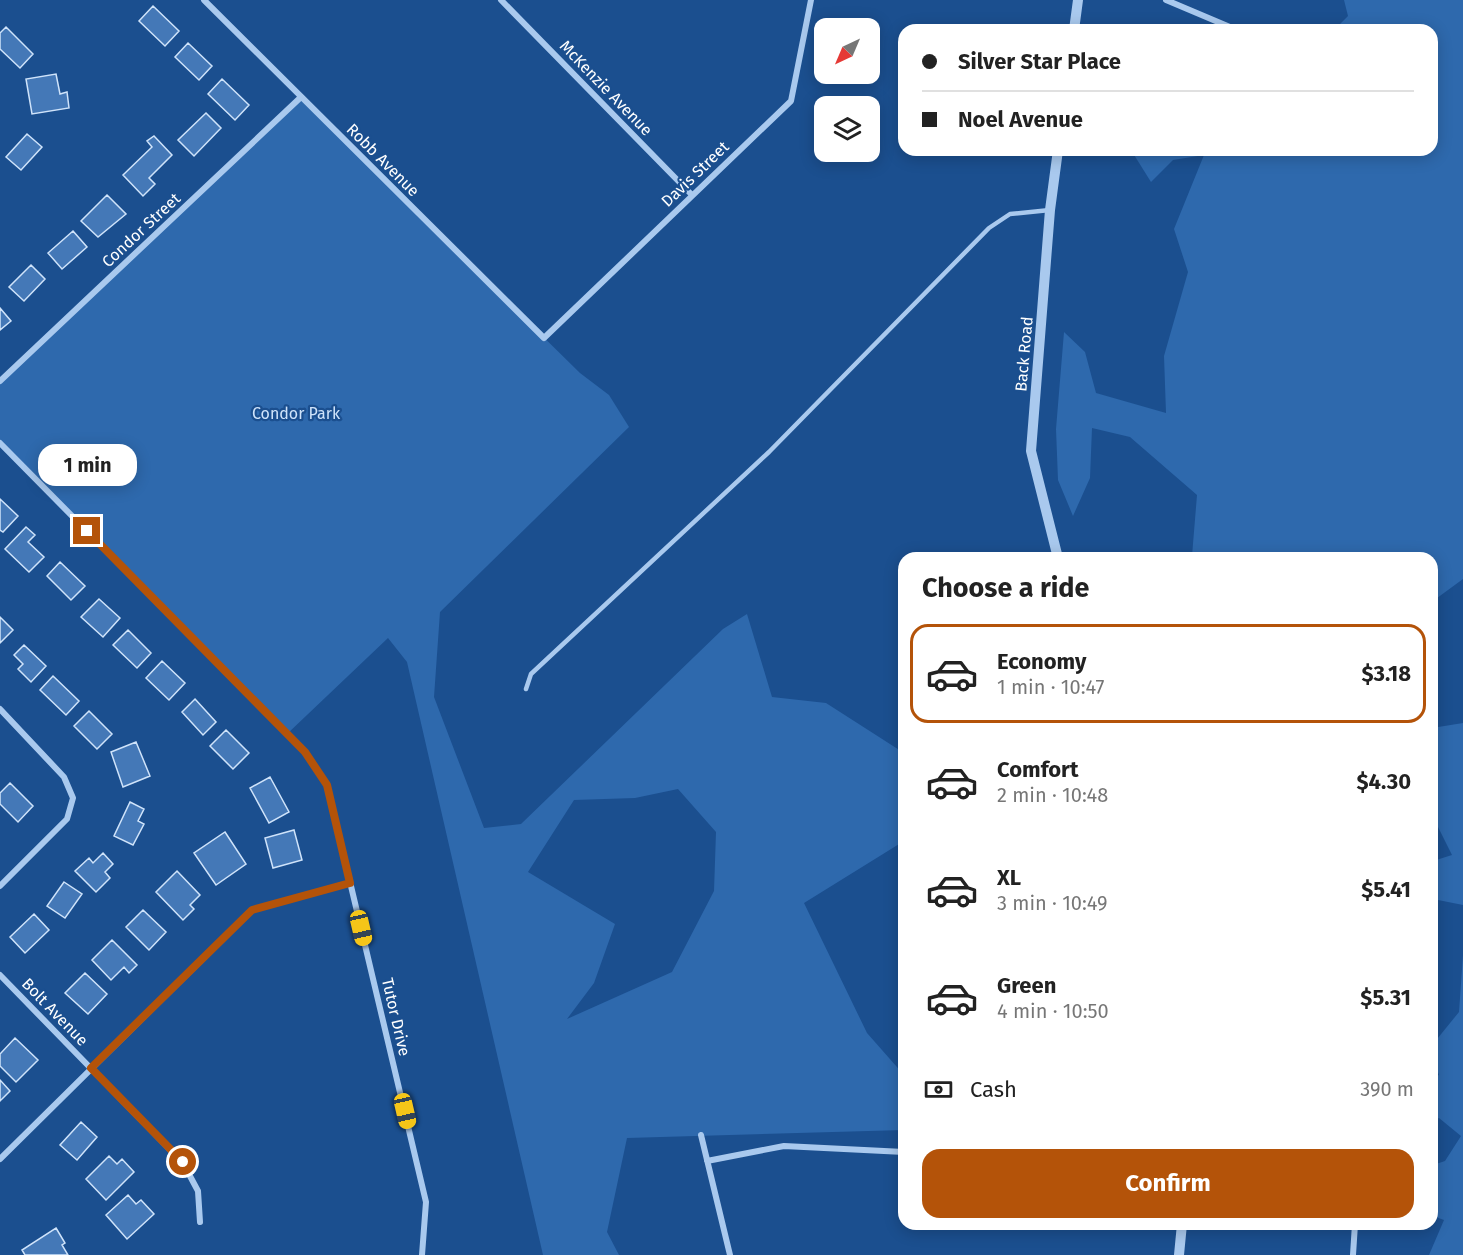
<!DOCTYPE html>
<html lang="en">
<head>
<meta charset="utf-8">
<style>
  :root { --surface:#fff; --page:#f6f6f6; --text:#222; --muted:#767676; --line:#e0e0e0; --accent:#b45309 }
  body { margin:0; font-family:"Fira Sans",sans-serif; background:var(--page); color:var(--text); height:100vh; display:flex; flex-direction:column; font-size:22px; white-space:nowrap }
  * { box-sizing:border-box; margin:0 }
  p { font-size:20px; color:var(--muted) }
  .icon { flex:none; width:33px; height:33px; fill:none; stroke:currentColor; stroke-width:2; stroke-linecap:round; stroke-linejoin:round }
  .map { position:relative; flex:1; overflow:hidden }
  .drawer { position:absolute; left:898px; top:552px; width:540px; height:678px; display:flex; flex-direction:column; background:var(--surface); border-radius:18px; box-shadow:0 3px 15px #0003 }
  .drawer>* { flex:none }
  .top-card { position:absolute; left:898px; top:24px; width:540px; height:132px; border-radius:18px; box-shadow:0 3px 15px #0003; display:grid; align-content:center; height:132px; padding:0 24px; background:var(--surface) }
  .needle { width:39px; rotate:224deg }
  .tools { position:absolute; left:814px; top:18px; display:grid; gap:12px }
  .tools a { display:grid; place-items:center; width:66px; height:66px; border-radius:12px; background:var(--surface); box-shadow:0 3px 15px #0003; font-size:30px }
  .end { position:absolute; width:27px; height:27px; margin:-14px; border:8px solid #b45309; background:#fff; box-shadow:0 0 0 3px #fff }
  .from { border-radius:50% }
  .bubble { position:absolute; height:42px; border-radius:18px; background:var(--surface); box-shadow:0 3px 15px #0003; font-size:20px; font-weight:700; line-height:42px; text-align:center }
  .car { position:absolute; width:18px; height:36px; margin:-18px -9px; border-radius:8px; box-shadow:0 0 4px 2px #0007; background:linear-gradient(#f5c518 24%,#345 0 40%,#f5c518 0 76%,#345 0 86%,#f5c518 0) }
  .top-card b { display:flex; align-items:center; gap:21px; height:57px; font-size:22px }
  .top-card b+b { border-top:2px solid var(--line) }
  .top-card i { width:15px; height:15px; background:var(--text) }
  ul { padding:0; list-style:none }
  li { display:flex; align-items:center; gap:18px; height:99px; margin:0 12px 9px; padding:0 12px; border:3px solid transparent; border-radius:18px }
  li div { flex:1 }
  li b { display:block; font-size:22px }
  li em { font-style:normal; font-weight:700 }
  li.active { border-color:var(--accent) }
  li>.icon { width:54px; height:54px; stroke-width:1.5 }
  h2 { padding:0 24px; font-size:27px; line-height:72px }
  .pay { display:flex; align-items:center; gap:15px; height:66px; padding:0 24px; font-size:22px }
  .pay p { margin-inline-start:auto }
  .action { display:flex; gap:12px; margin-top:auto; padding:12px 24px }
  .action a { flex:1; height:69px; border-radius:18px; background:var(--accent); color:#fff; font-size:24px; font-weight:700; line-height:69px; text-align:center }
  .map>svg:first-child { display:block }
  .green { fill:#2e69ad; fill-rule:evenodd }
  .building { fill:#4478b7; stroke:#cfe3fa; stroke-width:1.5 }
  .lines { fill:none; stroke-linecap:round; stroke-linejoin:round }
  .service { stroke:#a9c9ee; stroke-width:4.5 }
  .minor { stroke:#a9c9ee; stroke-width:6 }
  .tertiary { stroke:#a9c9ee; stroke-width:10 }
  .route { stroke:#b45309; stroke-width:8 }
  .labels { text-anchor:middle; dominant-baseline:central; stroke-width:4.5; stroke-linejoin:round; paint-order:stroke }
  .street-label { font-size:16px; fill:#fff; stroke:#1b4f8f }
  .park-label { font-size:16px; fill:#cfe3fa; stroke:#1b4f8f }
</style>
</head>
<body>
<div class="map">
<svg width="1463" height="1255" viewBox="0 0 1463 1255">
  <rect width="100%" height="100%" fill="#1b4f8f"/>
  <path class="green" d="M 1344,0 L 1463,0 L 1463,579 L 1433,601 L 1432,558 L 1197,558 L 1192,556 L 1197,495 L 1130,437 L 1092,428 L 1090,478 L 1073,516 L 1058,480 L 1056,429 L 1064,332 L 1085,352 L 1096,393 L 1166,413 L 1164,356 L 1188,272 L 1174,229 L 1204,155 L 1173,160 L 1151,182 L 1131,150 L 1432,150 L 1432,30 L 1334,30 L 1348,16 Z
    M 300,98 L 580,373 L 609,395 L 629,427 L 440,612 L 434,697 L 484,828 L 521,824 L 723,629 L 747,614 L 772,697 L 826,703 L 904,753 L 904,841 L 804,903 L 867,1033 L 904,1075 L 904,1130 L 627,1138 L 607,1232 L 619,1255 L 543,1255 L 407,662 L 388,638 L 287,734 L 0,443 L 0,381 ZM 678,789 L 716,832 L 714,891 L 672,972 L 567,1019 L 594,983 L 615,924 L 528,872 L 574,800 L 635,798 Z
    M 1463,723 L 1463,905 L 1433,899 L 1433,861 L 1452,855 L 1433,817 L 1432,728 Z
    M 1463,955 L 1463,1255 L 1429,1255 L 1444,1220 L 1433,1216 L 1433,1165 L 1445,1161 L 1461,1136 L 1439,1118 L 1433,1121 L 1433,1078 L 1439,1075 L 1433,1059 L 1433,1044 L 1459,1012 Z"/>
  <path class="building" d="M 153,6 L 179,31 L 165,46 L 139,21 Z
    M 6,27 L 33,54 L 20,68 L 0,49 L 0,33 Z
    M 188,43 L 212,66 L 199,80 L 175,57 Z
    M 56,74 L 60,94 L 67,92 L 69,108 L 32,114 L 26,79 Z
    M 222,79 L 249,105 L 235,120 L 208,94 Z
    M 206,113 L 221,128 L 194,156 L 178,140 Z
    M 27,134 L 42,147 L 21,170 L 6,157 Z
    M 154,136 L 172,155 L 149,178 L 155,184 L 143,196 L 123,175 L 152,147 L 147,141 Z
    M 107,195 L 126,214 L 98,237 L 81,221 Z
    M 73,231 L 87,247 L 62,269 L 48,253 Z
    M 31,265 L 45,279 L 24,301 L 9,287 Z
    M 0,308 L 11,321 L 0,330 Z
    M 0,499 L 18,516 L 3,532 L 0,530 Z
    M 26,527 L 35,535 L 28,542 L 44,557 L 29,572 L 5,549 Z
    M 60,562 L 85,586 L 71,600 L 47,576 Z
    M 99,599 L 120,618 L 103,637 L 81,617 Z
    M 0,617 L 13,630 L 0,643 Z
    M 128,630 L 151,653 L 137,668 L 113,645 Z
    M 24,645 L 46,666 L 31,682 L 18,669 L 23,664 L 14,655 Z
    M 162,661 L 185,683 L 169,700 L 146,678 Z
    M 53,676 L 79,701 L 66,715 L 40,690 Z
    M 195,699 L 216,722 L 203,735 L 182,712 Z
    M 89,711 L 112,734 L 97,749 L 74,726 Z
    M 226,730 L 249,753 L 233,769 L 210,746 Z
    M 136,742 L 150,776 L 123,787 L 111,752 Z
    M 270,777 L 289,812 L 269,823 L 250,788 Z
    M 10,783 L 33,806 L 18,822 L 0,804 L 0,793 Z
    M 130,802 L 144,809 L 138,821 L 144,824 L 133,845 L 114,836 Z
    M 294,830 L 302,860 L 273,868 L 265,838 Z
    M 225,832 L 246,864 L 216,885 L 194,853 Z
    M 103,853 L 113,864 L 105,872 L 110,878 L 96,892 L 75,871 L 89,858 L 93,863 Z
    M 177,871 L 200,895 L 190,905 L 194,909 L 183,920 L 156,892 Z
    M 64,882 L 82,894 L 65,918 L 47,906 Z
    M 143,910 L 166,932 L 149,950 L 126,927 Z
    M 34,914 L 49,930 L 25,953 L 10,937 Z
    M 112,940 L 137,965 L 129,973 L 124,967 L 111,980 L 92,960 Z
    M 85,973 L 107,994 L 88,1014 L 65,993 Z
    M 15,1038 L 38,1060 L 16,1082 L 0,1066 L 0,1054 Z
    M 0,1080 L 10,1091 L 0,1101 Z
    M 81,1122 L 97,1137 L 77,1160 L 60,1145 Z
    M 109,1156 L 117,1164 L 122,1159 L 134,1172 L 106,1200 L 86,1179 Z
    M 128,1195 L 136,1204 L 141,1200 L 154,1214 L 127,1239 L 106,1215 Z
    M 56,1228 L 65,1243 L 62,1245 L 68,1255 L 25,1255 L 22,1250 Z"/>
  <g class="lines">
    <path class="service" d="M 526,689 L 531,674 L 769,452 L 989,228 L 1010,214 L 1050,210"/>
    <path class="minor" d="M 204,0 L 544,338 L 791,101 L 811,0
      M 501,0 L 692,195
      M 1166,0 L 1237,30
      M 0,381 L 300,98
      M 0,443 L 305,752 L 327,785 L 426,1202 L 422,1255
      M 904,700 L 901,703 L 904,709
      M 0,709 L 64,777 L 73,798 L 67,819 L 0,886
      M 0,975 L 183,1163 L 198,1191 L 200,1222
      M 701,1135 L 730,1255
      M 0,1159 L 252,910 L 350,883
      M 707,1161 L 784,1146 L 904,1152
      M 1353,1255 L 1355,1224"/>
    <path class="tertiary" d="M 1074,30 L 1078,0
      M 1058,558 L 1031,451 L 1050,210 L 1058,150
      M 1179,1255 L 1182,1224"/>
  </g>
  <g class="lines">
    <path class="route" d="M 87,531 L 305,752 L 327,785 L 350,883 L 252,910 L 91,1068 L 183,1162"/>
  </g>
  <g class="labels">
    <g class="street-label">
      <text transform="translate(606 88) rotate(46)">McKenzie Avenue</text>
      <text transform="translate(383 160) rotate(45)">Robb Avenue</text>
      <text transform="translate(695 174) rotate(-44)">Davis Street</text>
      <text transform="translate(141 230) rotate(-43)">Condor Street</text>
      <text transform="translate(1024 354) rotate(-85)">Back Road</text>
      <text transform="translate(55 1012) rotate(46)">Bolt Avenue</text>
      <text transform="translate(396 1017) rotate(77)">Tutor Drive</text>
    </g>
    <g class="park-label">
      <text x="296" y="413">Condor Park</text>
    </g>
  </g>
</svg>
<div class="tools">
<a><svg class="needle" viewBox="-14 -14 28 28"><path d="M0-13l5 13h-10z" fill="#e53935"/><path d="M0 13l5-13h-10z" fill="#767676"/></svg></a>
<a><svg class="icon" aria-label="layers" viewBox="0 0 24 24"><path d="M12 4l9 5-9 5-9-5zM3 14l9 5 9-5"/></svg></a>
</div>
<i class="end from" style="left:183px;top:1162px"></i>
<i class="end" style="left:87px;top:531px"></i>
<div class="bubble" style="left:38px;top:444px;width:99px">1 min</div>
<i class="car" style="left:361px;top:928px;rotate:167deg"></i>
<i class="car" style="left:405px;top:1111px;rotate:167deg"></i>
<div class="top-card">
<b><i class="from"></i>Silver Star Place</b>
<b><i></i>Noel Avenue</b>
</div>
<section class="drawer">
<h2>Choose a ride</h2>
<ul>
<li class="active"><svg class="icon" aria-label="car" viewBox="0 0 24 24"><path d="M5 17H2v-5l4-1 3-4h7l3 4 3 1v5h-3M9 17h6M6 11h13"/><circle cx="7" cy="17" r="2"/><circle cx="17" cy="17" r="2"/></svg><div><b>Economy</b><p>1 min · 10:47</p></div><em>$3.18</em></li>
<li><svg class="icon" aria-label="car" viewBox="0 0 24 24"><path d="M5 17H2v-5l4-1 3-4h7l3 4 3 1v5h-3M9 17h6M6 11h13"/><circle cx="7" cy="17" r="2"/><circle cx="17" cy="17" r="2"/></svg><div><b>Comfort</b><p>2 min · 10:48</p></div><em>$4.30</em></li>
<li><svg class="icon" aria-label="car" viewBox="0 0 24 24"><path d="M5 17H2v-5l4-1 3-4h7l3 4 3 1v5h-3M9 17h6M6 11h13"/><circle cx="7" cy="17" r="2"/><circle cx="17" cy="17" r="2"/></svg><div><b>XL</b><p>3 min · 10:49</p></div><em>$5.41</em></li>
<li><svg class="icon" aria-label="car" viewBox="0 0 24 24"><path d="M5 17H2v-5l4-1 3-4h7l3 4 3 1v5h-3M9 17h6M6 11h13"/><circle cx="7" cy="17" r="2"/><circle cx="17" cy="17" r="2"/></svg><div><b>Green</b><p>4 min · 10:50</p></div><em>$5.31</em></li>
</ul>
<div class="pay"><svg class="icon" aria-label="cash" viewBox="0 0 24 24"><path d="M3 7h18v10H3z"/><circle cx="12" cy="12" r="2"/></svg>Cash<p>390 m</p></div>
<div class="action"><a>Confirm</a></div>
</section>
</div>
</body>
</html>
